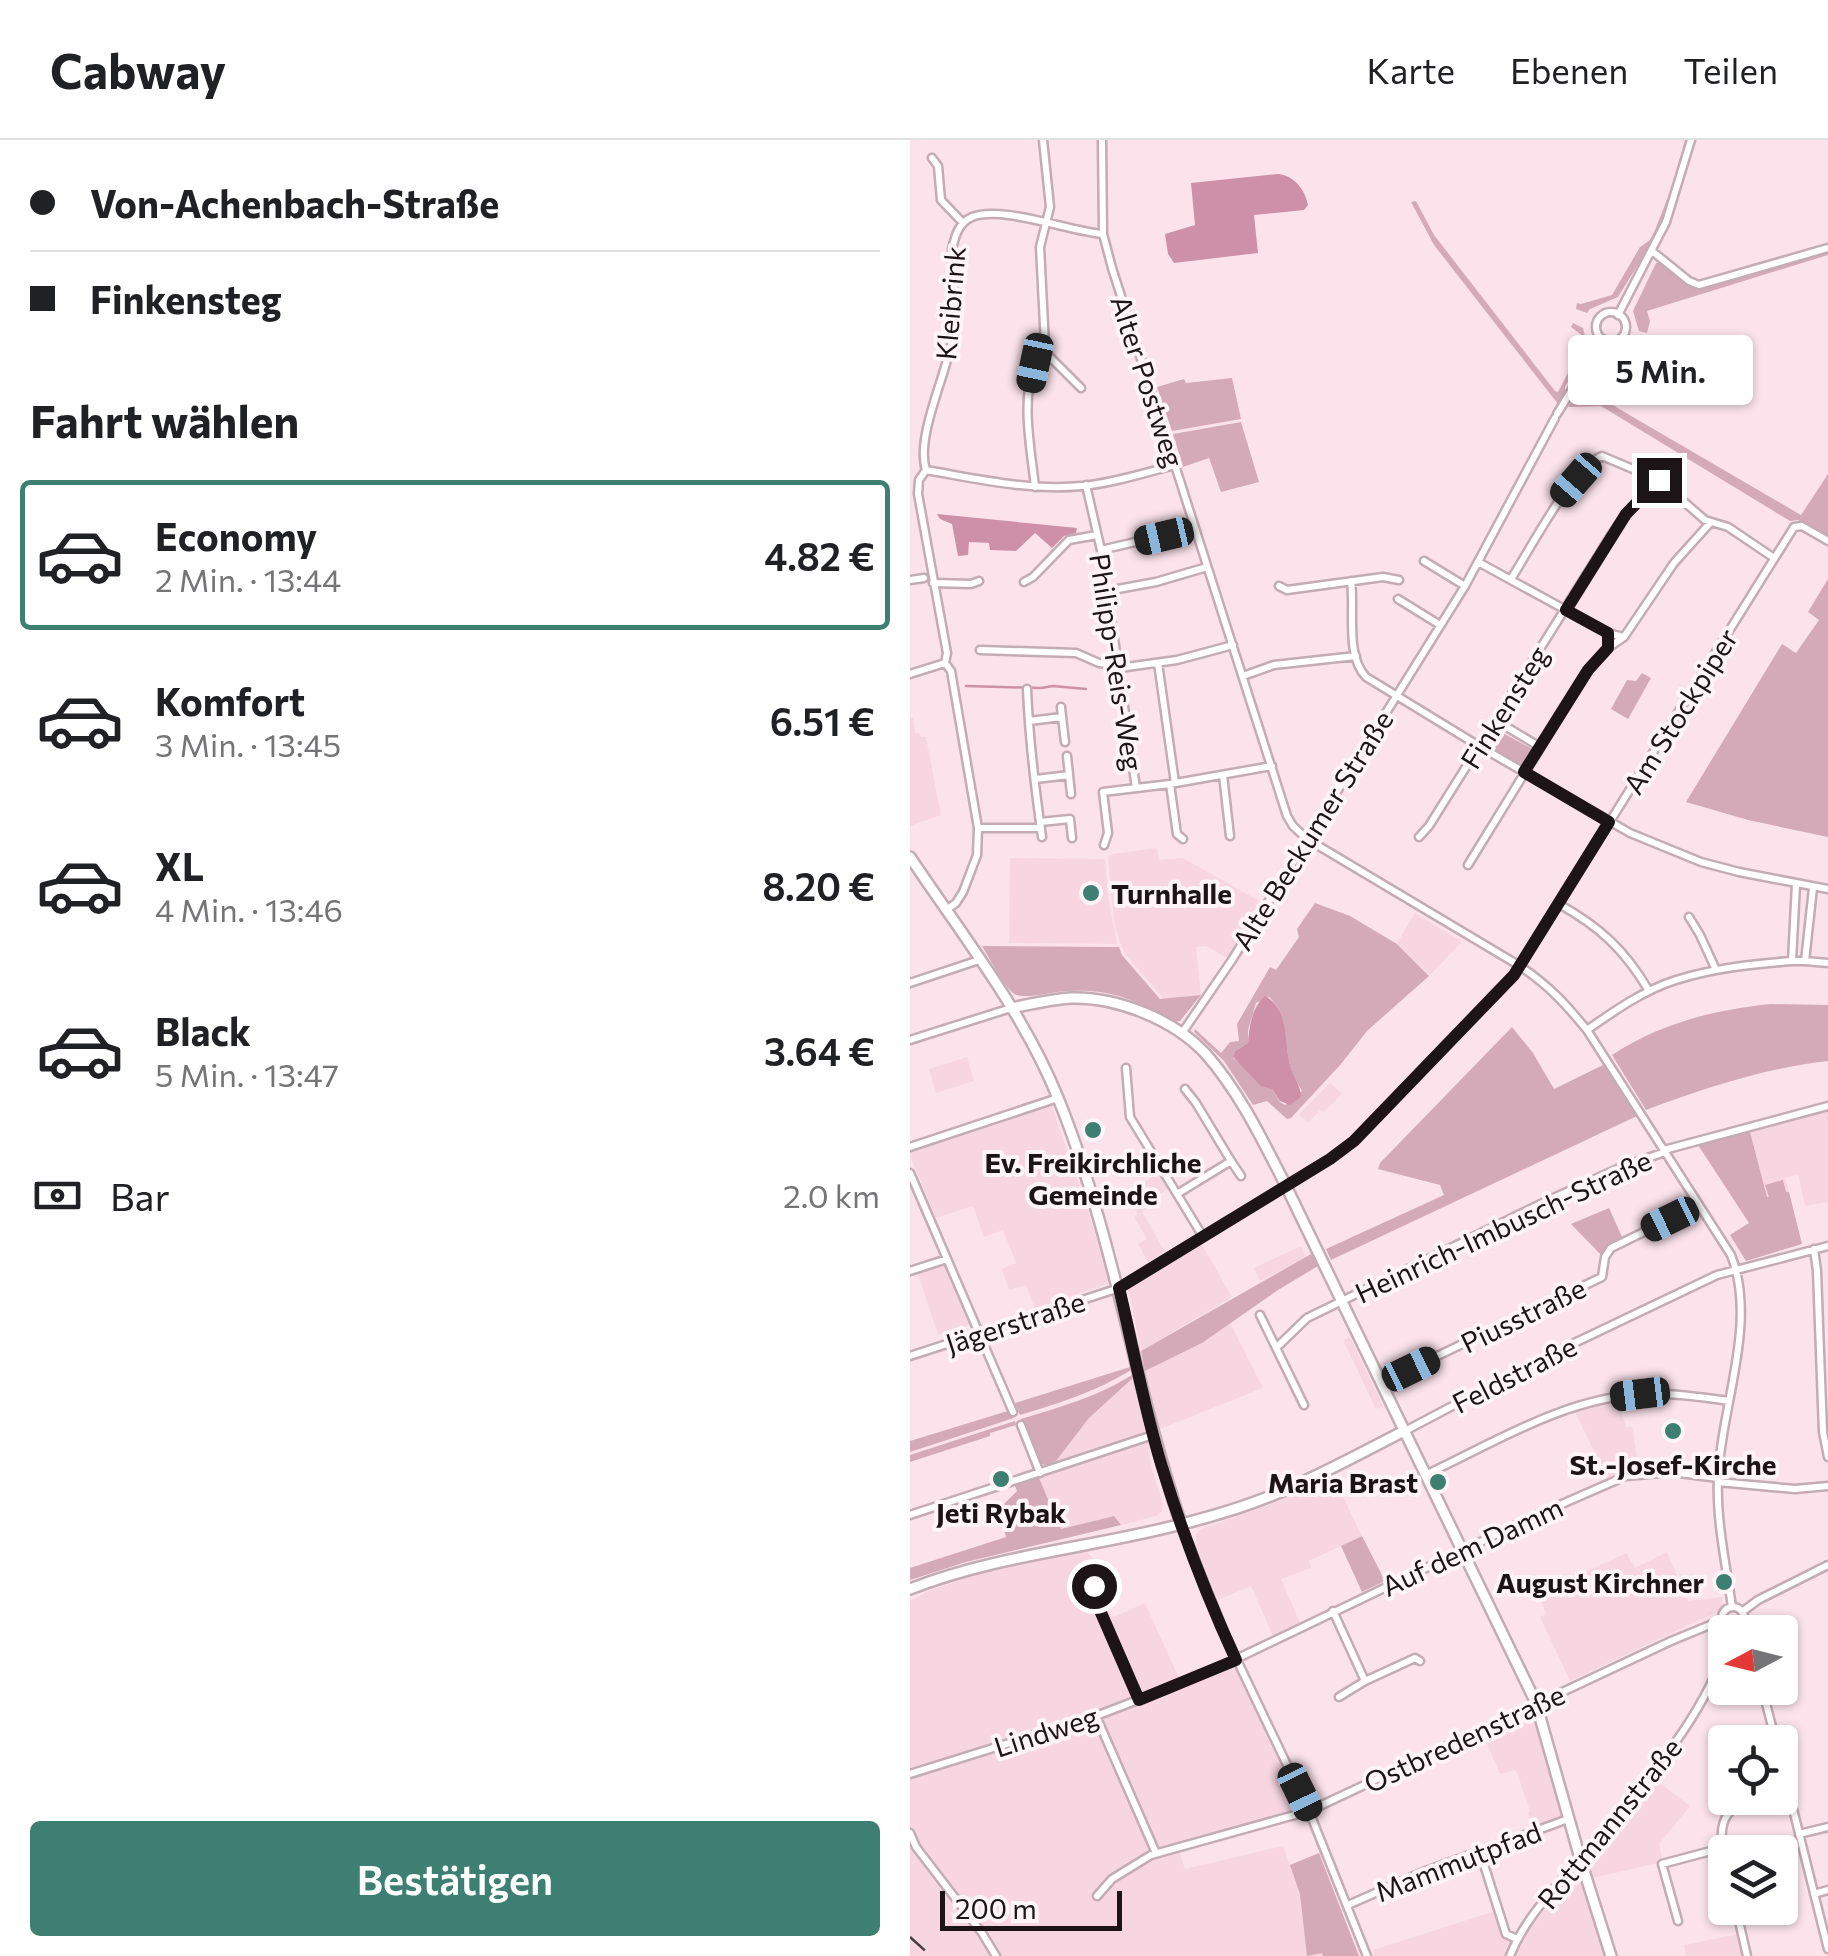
<!DOCTYPE html>
<html lang="de">
<head>
<meta charset="utf-8">
<style>
  :root { --surface:#fff; --page:#f6f6f6; --text:#202124; --muted:#757577; --line:#e0e0e0; --accent:#3d7f70 }
  body { margin:0; font-family:Commissioner,sans-serif; background:var(--page); color:var(--text); height:100vh; display:flex; flex-direction:column; font-size:38px; white-space:nowrap }
  * { box-sizing:border-box; margin:0 }
  p { font-size:32px; color:var(--muted) }
  .icon { flex:none; width:55px; height:55px; fill:none; stroke:currentColor; stroke-width:2; stroke-linecap:round; stroke-linejoin:round }
  .map { position:relative; flex:1; overflow:hidden }
  .drawer { display:flex; flex-direction:column; background:var(--surface); width:910px }
  .drawer>* { flex:none }
  .banner { display:grid; align-content:center; height:220px; padding:0 30px; background:var(--surface) }
  .needle { width:65px; rotate:263deg }
  .fabs { position:absolute; left:798px; top:1475px; display:grid; gap:20px }
  .fabs a { display:grid; place-items:center; width:90px; height:90px; border-radius:10px; background:var(--surface); box-shadow:0 2px 8px #0004; font-size:50px }
  .scale { position:absolute; left:30px; bottom:25px; width:182px; box-sizing:border-box; padding-left:10px; border:5px solid #1d1417; border-top:0; font-size:28px; line-height:35px; white-space:nowrap; color:#1d1417; -webkit-text-stroke:8px #fff4f8; paint-order:stroke }
  .end { position:absolute; width:45px; height:45px; margin:-22px; border:12px solid #1d1417; background:#fff; box-shadow:0 0 0 5px #fff }
  .from { border-radius:50% }
  .bubble { position:absolute; height:70px; border-radius:10px; background:var(--surface); box-shadow:0 2px 8px #0004; font-size:32px; font-weight:600; line-height:70px; text-align:center }
  .car { position:absolute; width:30px; height:60px; margin:-30px -15px; border-radius:12px; box-shadow:0 0 8px 2px #0007; background:linear-gradient(#222 24%,#8ab4d8 0 40%,#222 0 76%,#8ab4d8 0 86%,#222 0) }
  .banner b { display:flex; align-items:center; gap:35px; height:95px; font-size:38px }
  .banner b+b { border-top:2px solid var(--line) }
  .banner i { width:25px; height:25px; background:var(--text) }
  ul { padding:0; list-style:none }
  li { display:flex; align-items:center; gap:30px; height:150px; margin:0 20px 15px; padding:0 10px; border:5px solid transparent; border-radius:10px }
  li div { flex:1 }
  li b { display:block; font-size:38px }
  li em { font-style:normal; font-weight:600 }
  li.selected { border-color:var(--accent) }
  li>.icon { width:90px; height:90px; stroke-width:1.5 }
  h2 { padding:0 30px; font-size:45px; line-height:120px }
  .pay { display:flex; align-items:center; gap:25px; height:110px; padding:0 30px; font-size:38px }
  .pay p { margin-inline-start:auto }
  .cta { display:flex; gap:20px; margin-top:auto; padding:20px 30px }
  .cta a { flex:1; height:115px; border-radius:10px; background:var(--accent); color:#fff; font-size:40px; font-weight:600; line-height:115px; text-align:center }
  header { display:flex; align-items:center; gap:60px; box-sizing:border-box; height:140px; padding:0 50px; background:var(--surface); border-bottom:2px solid var(--line) }
  header strong { font-size:48px }
  nav { display:flex; gap:55px; margin-inline-start:auto; font-size:35px }
  main { display:flex; flex:1; min-height:0 }
  .map>svg:first-child { display:block }
  .built { fill:#f7d6e1 }
  .green { fill:#d4aab8; fill-rule:evenodd }
  .water { fill:#ce90a6 }
  .lines { fill:none; stroke-linecap:round; stroke-linejoin:round }
  .stream { stroke:#ce90a6; stroke-width:2.5 }
  .minor-casing { stroke:#c4acb4; stroke-width:11 }
  .major-casing { stroke:#c4acb4; stroke-width:14 }
  .minor { stroke:#fff; stroke-width:6 }
  .major { stroke:#fff; stroke-width:9 }
  .rail { stroke:#493c40; stroke-width:2.5; stroke-dasharray:20 10; stroke-linecap:butt }
  .route { stroke:#1d1417; stroke-width:12 }
  .poi-dot { fill:#3d7f70; stroke:#fff4f8; stroke-width:4 }
  .labels { text-anchor:middle; dominant-baseline:central; stroke-width:8; stroke-linejoin:round; paint-order:stroke }
  .street-label { font-size:28px; fill:#1d1417; stroke:#fff4f8 }
  .poi-label { font-size:28px; font-weight:bold; fill:#1d1417; stroke:#fff4f8 }
</style>
</head>
<body>
<header>
<strong>Cabway</strong>
<nav><a>Karte</a><a>Ebenen</a><a>Teilen</a></nav>
</header>
<main>
<section class="drawer">
<div class="banner">
<b><i class="from"></i>Von-Achenbach-Straße</b>
<b><i></i>Finkensteg</b>
</div>
<h2>Fahrt wählen</h2>
<ul>
<li class="selected"><svg class="icon" aria-label="car" viewBox="0 0 24 24"><path d="M5 17H2v-5l4-1 3-4h7l3 4 3 1v5h-3M9 17h6M6 11h13"/><circle cx="7" cy="17" r="2"/><circle cx="17" cy="17" r="2"/></svg><div><b>Economy</b><p>2 Min. · 13:44</p></div><em>4.82 €</em></li>
<li><svg class="icon" aria-label="car" viewBox="0 0 24 24"><path d="M5 17H2v-5l4-1 3-4h7l3 4 3 1v5h-3M9 17h6M6 11h13"/><circle cx="7" cy="17" r="2"/><circle cx="17" cy="17" r="2"/></svg><div><b>Komfort</b><p>3 Min. · 13:45</p></div><em>6.51 €</em></li>
<li><svg class="icon" aria-label="car" viewBox="0 0 24 24"><path d="M5 17H2v-5l4-1 3-4h7l3 4 3 1v5h-3M9 17h6M6 11h13"/><circle cx="7" cy="17" r="2"/><circle cx="17" cy="17" r="2"/></svg><div><b>XL</b><p>4 Min. · 13:46</p></div><em>8.20 €</em></li>
<li><svg class="icon" aria-label="car" viewBox="0 0 24 24"><path d="M5 17H2v-5l4-1 3-4h7l3 4 3 1v5h-3M9 17h6M6 11h13"/><circle cx="7" cy="17" r="2"/><circle cx="17" cy="17" r="2"/></svg><div><b>Black</b><p>5 Min. · 13:47</p></div><em>3.64 €</em></li>
</ul>
<div class="pay"><svg class="icon" aria-label="cash" viewBox="0 0 24 24"><path d="M3 7h18v10H3z"/><circle cx="12" cy="12" r="2"/></svg>Bar<p>2.0 km</p></div>
<div class="cta"><a>Bestätigen</a></div>
</section>
<div class="map">
<svg width="918" height="1816" viewBox="0 0 918 1816">
  <rect width="100%" height="100%" fill="#fce3eb"/>
  <path class="built" d="M 0,578 L 3,578 L 5,593 L 9,593 L 11,597 L 16,597 L 31,675 L 0,686 Z
    M 247,708 L 249,720 L 273,718 L 351,762 L 317,818 L 296,806 L 286,807 L 291,855 L 254,859 L 215,814 L 210,803 L 204,781 L 198,717 L 202,714 Z
    M 100,718 L 195,719 L 198,757 L 207,804 L 99,803 Z
    M 505,773 L 552,802 L 520,835 L 487,803 Z
    M 57,917 L 64,941 L 26,953 L 19,929 Z
    M 420,943 L 432,954 L 414,972 L 410,970 L 398,983 L 389,974 Z
    M 141,964 L 180,1076 L 199,1143 L 125,1169 L 116,1145 L 99,1150 L 92,1129 L 106,1123 L 93,1090 L 74,1097 L 63,1066 L 26,1078 L 0,1016 L 0,1010 Z
    M 918,971 L 918,1062 L 895,1066 L 888,1034 L 875,1038 L 879,1052 L 857,1058 L 840,992 Z
    M 249,1033 L 259,1049 L 235,1062 L 238,1068 L 232,1072 L 255,1112 L 238,1122 L 228,1104 L 237,1099 L 224,1077 L 228,1074 L 223,1066 L 235,1059 L 228,1046 Z
    M 291,1103 L 322,1157 L 231,1211 L 218,1147 Z
    M 391,1106 L 396,1118 L 350,1141 L 344,1128 Z
    M 33,1123 L 60,1185 L 28,1195 L 7,1131 Z
    M 320,1183 L 353,1248 L 250,1289 L 235,1231 L 292,1203 Z
    M 440,1197 L 473,1266 L 466,1269 L 433,1200 Z
    M 223,1238 L 237,1291 L 241,1326 L 253,1364 L 252,1371 L 247,1376 L 211,1385 L 203,1376 L 151,1389 L 129,1338 L 149,1331 L 146,1321 L 179,1278 Z
    M 708,1260 L 716,1287 L 722,1286 L 729,1330 L 697,1338 L 664,1270 Z
    M 423,1336 L 452,1396 L 399,1421 L 401,1428 L 371,1439 L 390,1483 L 363,1496 L 341,1446 L 308,1460 L 286,1405 L 286,1394 L 291,1389 L 356,1366 Z
    M 176,1412 L 188,1422 L 192,1457 L 202,1478 L 235,1463 L 273,1547 L 324,1525 L 395,1678 L 269,1710 L 275,1729 L 373,1706 L 380,1725 L 409,1713 L 449,1816 L 0,1816 L 0,1461 L 21,1450 L 80,1430 L 123,1420 Z
    M 757,1412 L 778,1461 L 812,1457 L 813,1466 L 808,1471 L 660,1541 L 630,1477 L 636,1474 L 629,1454 L 716,1413 L 725,1428 Z
    M 622,1572 L 652,1677 L 623,1688 L 618,1672 L 620,1671 L 606,1630 L 590,1634 L 573,1594 Z
    M 744,1638 L 780,1666 L 749,1704 L 753,1722 L 683,1738 L 678,1720 Z
    M 670,1738 L 695,1816 L 605,1816 L 619,1790 L 642,1761 L 661,1740 Z
    M 585,1771 L 587,1775 L 594,1773 L 600,1792 L 604,1794 L 596,1816 L 464,1816 L 463,1810 Z
    M 828,1794 L 833,1816 L 776,1816 L 774,1805 Z"/>
  <path class="green" d="M 775,0 L 779,0 L 756,74 L 745,97 L 708,157 L 680,169 L 677,173 L 666,169 L 667,163 L 671,164 L 702,155 L 730,107 L 740,100 L 745,90 L 764,42 Z
    M 506,61 L 524,95 L 645,251 L 648,252 L 674,202 L 673,196 L 661,187 L 663,183 L 673,188 L 677,205 L 655,247 L 655,252 L 648,264 L 524,105 L 501,62 Z
    M 918,111 L 918,115 L 737,171 L 740,181 L 737,193 L 729,191 L 723,171 L 746,123 L 752,123 L 781,147 L 789,149 Z
    M 322,238 L 331,279 L 262,291 L 247,247 L 274,239 L 276,243 Z
    M 687,256 L 891,375 L 918,334 L 918,398 L 888,380 L 880,381 L 691,266 L 658,267 L 665,257 Z
    M 331,282 L 349,342 L 311,352 L 299,318 L 273,327 L 263,294 Z
    M 918,439 L 918,697 L 838,680 L 776,662 L 872,504 L 886,513 L 909,480 L 898,472 Z
    M 732,533 L 741,538 L 718,579 L 701,569 L 717,540 L 726,541 Z
    M 584,588 L 622,609 L 612,628 L 574,605 Z
    M 405,763 L 440,776 L 487,804 L 519,836 L 457,891 L 431,924 L 381,978 L 377,979 L 357,961 L 343,965 L 314,921 L 284,892 L 285,889 L 311,913 L 320,902 L 329,901 L 327,884 L 360,827 L 366,830 L 389,797 L 387,789 ZM 359,857 C 380,876 373,903 381,928 C 383,937 388,944 392,951 L 375,965 L 370,962 L 362,949 L 323,918 L 325,911 L 338,903 L 338,890 L 346,863 Z
    M 72,806 L 209,807 L 212,815 L 250,859 L 291,855 L 270,881 L 263,882 C 224,860 204,849 158,851 C 145,851 112,861 103,853 C 92,843 80,819 72,806 Z
    M 861,864 L 918,865 L 918,921 C 856,928 795,948 736,970 L 702,915 C 751,883 803,870 861,864 Z
    M 602,887 L 623,913 L 644,949 L 693,925 L 727,976 L 421,1120 L 416,1109 L 534,1055 L 530,1045 L 468,1029 L 470,1023 Z
    M 840,992 L 857,1057 L 859,1057 L 855,1045 L 873,1040 L 876,1052 L 879,1052 L 892,1104 L 836,1121 L 820,1095 L 839,1083 L 788,1005 Z
    M 699,1068 L 713,1099 L 693,1117 L 661,1084 Z
    M 401,1114 L 408,1126 L 368,1150 L 292,1203 L 235,1231 L 231,1211 Z
    M 220,1227 L 221,1230 C 185,1252 150,1263 110,1275 L 105,1263 Z
    M 222,1235 L 223,1238 L 179,1278 L 146,1321 L 136,1325 L 131,1324 L 111,1279 C 150,1267 187,1257 222,1235 Z
    M 101,1270 L 104,1278 L 0,1312 L 0,1301 Z
    M 105,1281 L 106,1285 L 80,1293 L 80,1296 L 0,1322 L 0,1315 Z
    M 129,1338 L 151,1389 L 204,1376 L 211,1385 L 56,1422 L 0,1440 L 0,1428 L 96,1397 L 89,1369 L 107,1351 L 105,1346 Z
    M 452,1396 L 475,1441 L 452,1452 L 431,1406 Z
    M 409,1713 L 449,1816 L 413,1816 L 412,1813 L 397,1816 L 390,1754 L 380,1725 Z"/>
  <path class="water" d="M 368,34 C 385,36 395,50 398,65 L 394,70 L 344,75 L 348,113 L 264,123 L 258,114 L 255,94 L 285,85 L 281,43 Z
    M 27,374 L 167,388 L 166,393 L 154,396 L 142,408 L 125,393 L 106,411 L 80,410 L 79,403 L 59,402 L 58,415 L 48,416 L 42,384 L 30,379 Z
    M 355,856 C 381,870 373,904 381,928 C 384,939 391,946 391,957 L 380,965 L 370,961 L 362,949 L 351,946 L 323,917 L 325,911 L 338,903 C 339,887 342,867 355,856 Z"/>
  <g class="lines">
    <path class="stream" d="M 56,546 L 131,548 L 143,546 L 176,549"/>
    <defs>
      <path id="minor" d="M 192,0 L 193,94 L 202,128 L 377,676 L 383,686 L 397,699 L 610,826 C 639,846 654,862 677,890 L 821,1115 C 848,1183 811,1267 808,1337 C 806,1380 816,1424 822,1467
        M 22,18 L 28,26 L 31,60 L 53,83
        M 742,111 L 779,141 L 789,145 L 918,108
        M686 187a15 15 0 1 1 30 0a15 15 0 1 1-30 0Z
        M 708,175 L 756,82 L 781,0
        M 134,211 L 171,248
        M 647,274 L 693,199
        M 16,330 C 68,339 120,351 172,346 C 203,343 234,333 265,325
        M 176,345 L 191,410 L 226,648
        M 125,347 C 121,309 111,263 124,226 C 127,218 133,213 135,205 L 130,107 L 140,67 L 133,0
        M 191,410 L 285,388
        M 514,421 L 555,446
        M 568,422 L 698,493 L 713,497
        M 601,439 C 620,410 662,327 692,316 L 749,340 L 795,380 L 818,387 L 864,418
        M 0,440 L 14,438
        M 441,441 C 445,470 435,515 456,537 L 569,606 L 720,693 L 791,722 L 829,732 L 918,749
        M 114,442 L 123,437 L 159,400 L 187,395
        M 23,443 L 61,444 L 69,441
        M 369,446 L 377,450 L 473,437 L 489,440
        M 197,451 L 246,442 L 297,427
        M 488,459 L 530,485
        M 70,510 L 166,513 L 189,523 L 209,525
        M 248,523 L 265,643
        M 209,528 L 267,520 L 323,505
        M 0,534 L 35,523
        M 333,536 L 364,525 L 446,516
        M 117,549 C 119,598 125,648 132,697
        M 152,577 L 155,602
        M 585,580 L 630,607
        M 119,581 L 152,577 L 151,567
        M 157,616 L 159,635
        M 313,635 L 320,696
        M 126,639 L 159,635 L 161,654
        M 260,644 L 267,694 L 273,699
        M 130,682 L 160,679 L 162,698
        M 68,688 L 131,688
        M 509,697 L 519,686 L 702,394 L 716,374 L 749,340
        M 194,705 L 198,693 L 193,652 L 260,644 L 362,626
        M 558,725 L 678,530 L 698,508 L 714,497 L 764,423 L 800,383
        M 886,744 L 882,821 L 895,821 L 903,748
        M 649,764 C 690,787 715,810 739,851
        M 36,770 L 46,763 L 53,752 L 67,715 L 68,688 L 41,531 L 35,523 L 37,513 L 8,354 L 9,340 L 16,330 C 5,296 38,232 43,195 C 46,167 43,137 42,109 C 45,97 48,83 62,77 C 91,65 159,91 193,94
        M 779,777 L 790,795 L 806,830
        M 895,821 L 918,823
        M 0,843 L 69,820
        M 677,890 C 704,871 734,850 766,840 C 804,828 843,824 882,821
        M 272,893 L 322,820 L 555,446 L 645,278
        M 0,900 L 101,868
        M 216,928 L 220,977 L 292,1095
        M 275,949 L 286,963 L 321,1021
        M 0,1007 L 148,958
        M 754,1010 L 918,966
        M 0,1033 L 103,1272
        M 267,1054 L 321,1021 L 331,1036
        M 904,1109 L 907,1131 L 913,1292 L 918,1317
        M 0,1131 L 37,1119
        M 350,1175 L 394,1265
        M 366,1208 L 397,1178 L 639,1060 L 714,1026 L 755,1012
        M 0,1216 L 209,1148 L 423,1017 L 444,1001 L 604,835 L 884,387 L 892,386 L 918,401
        M 471,1243 L 692,1137 L 695,1117 L 701,1108 L 789,1065
        M 111,1285 L 130,1333
        M 495,1291 L 635,1217 L 807,1135 L 918,1106
        M 515,1335 C 584,1303 656,1257 734,1254 C 762,1253 791,1257 819,1261
        M 808,1342 L 885,1349 L 918,1346
        M 0,1375 L 243,1295
        M 271,1384 L 316,1497 L 399,1671 L 457,1816
        M 175,1428 L 184,1446 L 185,1459 L 229,1560
        M812 1478a11 11 0 1 1 22 0a11 11 0 1 1-22 0Z
        M 423,1471 L 455,1541 L 505,1518 L 510,1521
        M 832,1472 L 848,1460 L 918,1425
        M 852,1548 L 866,1602
        M 429,1557 L 455,1541
        M 186,1576 L 246,1713
        M 870,1617 L 918,1809
        M 0,1634 L 186,1576 L 264,1546 L 326,1519 L 629,1374 L 716,1336 L 762,1332 L 808,1338
        M 0,1693 L 6,1707 L 72,1793 L 86,1816
        M 889,1694 L 918,1687
        M 570,1712 L 596,1794 L 607,1799
        M 815,1722 C 808,1691 809,1669 843,1658
        M 904,1754 L 918,1750
        M 187,1756 L 202,1739 L 241,1715 L 399,1671 L 761,1501 L 812,1480
        M 438,1765 L 513,1732 L 658,1679
        M 826,1768 L 837,1816
        M 768,1781 L 752,1724 L 812,1708
        M 600,1816 C 613,1782 638,1756 661,1729 C 718,1660 784,1596 815,1511"/>
      <path id="major" d="M 0,717 C 52,795 113,871 148,958 C 204,1096 224,1244 271,1384
        M 101,868 C 121,864 142,859 162,858 C 208,857 264,880 295,913 C 329,951 353,1001 376,1046 L 626,1563 L 670,1718 L 701,1816
        M 0,1449 C 87,1415 179,1408 268,1385 C 300,1377 332,1368 363,1355 C 408,1337 451,1313 494,1291"/>
    </defs>
    <use href="#minor" class="minor-casing"/>
    <use href="#major" class="major-casing"/>
    <use href="#minor" class="minor"/>
    <use href="#major" class="major"/>
    <path class="rail" d="M 0,1797 L 21,1816"/>
  </g>
  <g class="lines">
    <path class="route" d="M 184,1446 L 185,1459 L 229,1560 L 326,1520 C 297,1457 272,1392 252,1327 C 234,1268 223,1207 209,1148 L 420,1019 L 444,1001 L 604,835 L 699,682 L 614,632 L 678,530 L 698,508 L 698,493 L 656,470 L 716,374 L 749,340"/>
  </g>
  <g class="poi-dot">
    <circle cx="181" cy="753" r="10"/>
    <circle cx="183" cy="990" r="10"/>
    <circle cx="763" cy="1291" r="10"/>
    <circle cx="91" cy="1339" r="10"/>
    <circle cx="528" cy="1342" r="10"/>
    <circle cx="814" cy="1442" r="10"/>
  </g>
  <g class="labels">
    <g class="street-label">
      <text transform="translate(40 163) rotate(-85)">Kleibrink</text>
      <text transform="translate(238 241) rotate(72)">Alter Postweg</text>
      <text transform="translate(207 522) rotate(81)">Philipp-Reis-Weg</text>
      <text transform="translate(594 567) rotate(-58)">Finkensteg</text>
      <text transform="translate(770 571) rotate(-58)">Am Stockpiper</text>
      <text transform="translate(402 690) rotate(-58)">Alte Beckumer Straße</text>
      <text transform="translate(593 1086) rotate(-25)">Heinrich-Imbusch-Straße</text>
      <text transform="translate(613 1175) rotate(-26)">Piusstraße</text>
      <text transform="translate(105 1182) rotate(-18)">Jägerstraße</text>
      <text transform="translate(604 1234) rotate(-27)">Feldstraße</text>
      <text transform="translate(562 1406) rotate(-25)">Auf dem Damm</text>
      <text transform="translate(136 1591) rotate(-18)">Lindweg</text>
      <text transform="translate(554 1598) rotate(-25)">Ostbredenstraße</text>
      <text transform="translate(699 1683) rotate(-51)">Rottmannstraße</text>
      <text transform="translate(548 1721) rotate(-21)">Mammutpfad</text>
    </g>
    <g class="poi-label">
      <text x="201" y="753" text-anchor="start">Turnhalle</text>
      <text x="183" y="1022">Ev. Freikirchliche<tspan x="183" dy="32">Gemeinde</tspan></text>
      <text x="763" y="1324">St.-Josef-Kirche</text>
      <text x="508" y="1342" text-anchor="end">Maria Brast</text>
      <text x="91" y="1372">Jeti Rybak</text>
      <text x="794" y="1442" text-anchor="end">August Kirchner</text>
    </g>
  </g>
</svg>
<div class="fabs">
<a><svg class="needle" viewBox="-14 -14 28 28"><path d="M0-13l5 13h-10z" fill="#e53935"/><path d="M0 13l5-13h-10z" fill="#757577"/></svg></a>
<a><svg class="icon" aria-label="locate" viewBox="0 0 24 24"><circle cx="12" cy="12" r="6"/><path d="M12 2v4M12 18v4M2 12h4M18 12h4"/></svg></a>
<a><svg class="icon" aria-label="layers" viewBox="0 0 24 24"><path d="M12 4l9 5-9 5-9-5zM3 14l9 5 9-5"/></svg></a>
</div>
<div class="scale">200 m</div>
<i class="end from" style="left:184px;top:1446px"></i>
<i class="end" style="left:749px;top:340px"></i>
<div class="bubble" style="left:658px;top:195px;width:185px">5 Min.</div>
<i class="car" style="left:125px;top:223px;rotate:192deg"></i>
<i class="car" style="left:666px;top:340px;rotate:221deg"></i>
<i class="car" style="left:254px;top:396px;rotate:257deg"></i>
<i class="car" style="left:760px;top:1079px;rotate:244deg"></i>
<i class="car" style="left:501px;top:1229px;rotate:64deg"></i>
<i class="car" style="left:730px;top:1254px;rotate:263deg"></i>
<i class="car" style="left:390px;top:1652px;rotate:154deg"></i>
</div>
</main>
</body>
</html>
